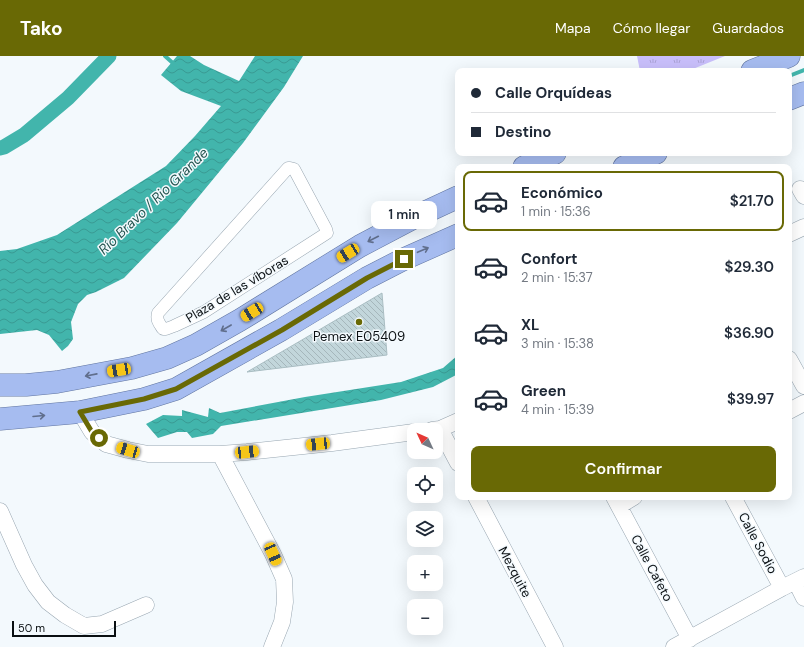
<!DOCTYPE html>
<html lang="es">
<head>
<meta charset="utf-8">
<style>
  :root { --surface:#fff; --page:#f2f2f3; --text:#1f2937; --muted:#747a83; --line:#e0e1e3; --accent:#696905 }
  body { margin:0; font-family:"DM Sans",sans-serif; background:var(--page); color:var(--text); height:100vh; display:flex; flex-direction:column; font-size:15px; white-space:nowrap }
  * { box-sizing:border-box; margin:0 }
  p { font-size:13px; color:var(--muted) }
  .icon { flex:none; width:22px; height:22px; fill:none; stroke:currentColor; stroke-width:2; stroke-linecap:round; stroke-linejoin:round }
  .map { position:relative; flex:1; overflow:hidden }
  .drawer { position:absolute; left:455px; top:108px; width:337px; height:336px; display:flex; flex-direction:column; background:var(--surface); border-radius:8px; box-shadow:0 4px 16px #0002 }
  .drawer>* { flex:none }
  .guide { position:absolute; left:455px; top:12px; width:337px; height:88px; border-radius:8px; box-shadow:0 4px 16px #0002; display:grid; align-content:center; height:88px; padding:0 16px; background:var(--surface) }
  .needle { width:26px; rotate:314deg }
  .controls { position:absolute; left:407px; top:367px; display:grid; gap:8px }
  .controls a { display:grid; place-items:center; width:36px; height:36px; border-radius:8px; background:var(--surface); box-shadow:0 4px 16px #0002; font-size:20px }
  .scale { position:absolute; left:12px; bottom:10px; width:104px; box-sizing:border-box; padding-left:4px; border:2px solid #0a0f12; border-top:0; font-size:11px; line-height:14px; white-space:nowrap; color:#0a0f12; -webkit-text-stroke:3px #f3f9fd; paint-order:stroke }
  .end { position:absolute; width:18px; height:18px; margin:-9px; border:5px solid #696905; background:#fff; box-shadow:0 0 0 2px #fff }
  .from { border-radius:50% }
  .bubble { position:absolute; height:28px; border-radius:8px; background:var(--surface); box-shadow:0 4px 16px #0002; font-size:13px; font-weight:600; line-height:28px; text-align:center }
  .car { position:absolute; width:12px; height:24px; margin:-12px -6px; border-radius:5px; box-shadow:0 0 3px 1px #0007; background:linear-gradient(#f5c518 24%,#345 0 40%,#f5c518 0 76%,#345 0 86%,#f5c518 0) }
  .guide b { display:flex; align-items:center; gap:14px; height:38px; font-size:15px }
  .guide b+b { border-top:1px solid var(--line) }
  .guide i { width:10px; height:10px; background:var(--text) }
  ul { padding:7px 0 0; list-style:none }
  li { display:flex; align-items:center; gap:12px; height:60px; margin:0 8px 6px; padding:0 8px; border:2px solid transparent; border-radius:8px }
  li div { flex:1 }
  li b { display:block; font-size:15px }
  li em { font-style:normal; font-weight:600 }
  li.selected { border-color:var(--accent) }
  li>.icon { width:36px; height:36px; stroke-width:1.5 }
  .primary-button { display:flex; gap:8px; margin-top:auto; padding:8px 16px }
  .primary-button a { flex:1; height:46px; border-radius:8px; background:var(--accent); color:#fff; font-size:16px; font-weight:600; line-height:46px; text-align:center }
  header { display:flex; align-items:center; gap:24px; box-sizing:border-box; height:56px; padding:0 20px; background:var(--accent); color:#fff }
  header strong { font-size:19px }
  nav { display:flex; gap:22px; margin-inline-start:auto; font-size:14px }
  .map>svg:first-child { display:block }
  .park { fill:url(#park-tufts) }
  .water { fill:url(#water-waves) }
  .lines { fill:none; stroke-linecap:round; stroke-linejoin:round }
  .stream { stroke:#42b5ac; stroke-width:4 }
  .canal { stroke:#42b5ac; stroke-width:15 }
  .building { fill:url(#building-back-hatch); stroke:#aabec3 }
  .pedestrian-casing { stroke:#98a6b1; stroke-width:13 }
  .minor-casing { stroke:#98a6b1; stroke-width:17 }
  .trunk-casing { stroke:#6175a0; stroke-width:23 }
  .pedestrian { stroke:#fff; stroke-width:12 }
  .minor { stroke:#fff; stroke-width:16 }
  .trunk { stroke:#a6bcf0; stroke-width:22 }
  .oneway { stroke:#606e8c }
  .route { stroke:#696905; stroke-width:5 }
  .poi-dot { fill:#696905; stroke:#f3f9fd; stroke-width:1.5 }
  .labels { text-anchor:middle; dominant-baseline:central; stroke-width:3; stroke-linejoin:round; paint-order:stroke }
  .street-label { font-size:13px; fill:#0a0f12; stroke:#f3f9fd }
  .poi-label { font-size:13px; fill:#0a0f12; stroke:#f3f9fd }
  .water-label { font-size:14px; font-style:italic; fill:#255651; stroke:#f3f9fd }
</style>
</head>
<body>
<header>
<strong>Tako</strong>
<nav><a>Mapa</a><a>Cómo llegar</a><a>Guardados</a></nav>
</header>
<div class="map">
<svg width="804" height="591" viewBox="0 0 804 591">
  <defs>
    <pattern id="park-tufts" width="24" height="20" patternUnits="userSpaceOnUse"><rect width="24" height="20" fill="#c9bffb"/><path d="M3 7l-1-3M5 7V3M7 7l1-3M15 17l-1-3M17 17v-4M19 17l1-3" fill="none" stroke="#aba3d6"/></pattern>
    <pattern id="water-waves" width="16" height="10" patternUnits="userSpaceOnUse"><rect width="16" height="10" fill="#42b5ac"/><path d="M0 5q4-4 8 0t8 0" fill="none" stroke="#399a93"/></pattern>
    <pattern id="building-back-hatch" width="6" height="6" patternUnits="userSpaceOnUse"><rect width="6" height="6" fill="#c2d6db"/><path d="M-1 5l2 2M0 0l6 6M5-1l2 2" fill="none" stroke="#a5b6bb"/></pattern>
  </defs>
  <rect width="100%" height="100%" fill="#f3f9fd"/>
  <path class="park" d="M 637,0 L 725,0 L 688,15 L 640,15 Z"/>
  <path class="water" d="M 177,0 L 190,0 L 204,9 L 239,25 L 255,0 L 303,0 L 284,31 L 243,87 L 177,167 L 124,222 L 96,236 L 87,239 L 78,248 L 71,266 L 73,283 L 68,290 L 62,295 L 49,279 L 37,274 L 0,278 L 0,195 L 17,193 L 57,179 L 166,110 L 195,80 L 221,50 L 181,35 L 161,19 Z
    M 458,299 L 458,318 L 433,331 L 381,344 L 221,370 L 213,378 L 192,382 L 187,376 L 177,376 L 158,382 L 146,368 L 163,359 L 182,360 L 182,354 L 208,361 L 209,352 L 220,357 L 305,341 L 401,326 L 443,312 Z"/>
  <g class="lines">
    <path class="stream" d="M 165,0 L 175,9
      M 789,20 L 804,14"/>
    <path class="canal" d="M 0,92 L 4,91 L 24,79 L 68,42 L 109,0"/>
  </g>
  <path class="building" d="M 382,237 L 387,299 L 247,316 L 295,288 Z"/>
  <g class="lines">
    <defs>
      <path id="pedestrian" d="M 288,112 L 290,112 L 294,113 L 326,173 L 327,177 L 204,256 L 174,270 L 166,273 L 163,273 C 159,267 156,264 158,257 Z"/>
      <path id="minor" d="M 800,133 L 804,140
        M 789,178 L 804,171
        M 789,303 L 804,330
        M 789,355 L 804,347
        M 80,356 L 92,376 L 106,388 L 128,394 L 148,398 L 220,398 L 247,396 L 332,387 L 414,376
        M 440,373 L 458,407
        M 432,374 L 440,373 L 458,365
        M 220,398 L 273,498 L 284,523 L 285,546 L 282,566 L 272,591
        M 476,441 L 555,591
        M 614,441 L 690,583
        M 733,441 L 782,532
        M 619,450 L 634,441
        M 0,455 L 24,509 L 35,529 L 48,546 L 65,559 L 84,570 L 102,568 L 146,549
        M 796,526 L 804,542
        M 674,591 L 782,532 L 804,521"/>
      <path id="trunk" d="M 752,15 L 789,0
        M 789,43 L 804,37
        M 524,111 L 555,97
        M 624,111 L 656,97
        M 0,329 L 26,329 L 57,326 L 132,312 L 167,302 L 196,289 L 240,264 L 360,190 L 415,161 L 458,141
        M 0,363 L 80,356 L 144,343 L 176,333 L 281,274 L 367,222 L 404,203 L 458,179"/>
    </defs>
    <use href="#pedestrian" class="pedestrian-casing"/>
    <use href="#minor" class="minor-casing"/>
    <use href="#trunk" class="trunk-casing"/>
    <use href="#pedestrian" class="pedestrian"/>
    <use href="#minor" class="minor"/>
    <use href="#trunk" class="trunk"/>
  </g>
  <defs><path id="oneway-shaft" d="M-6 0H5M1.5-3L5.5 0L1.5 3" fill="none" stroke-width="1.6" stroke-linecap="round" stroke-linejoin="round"/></defs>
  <g class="oneway">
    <use href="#oneway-shaft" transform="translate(373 183) rotate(153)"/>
    <use href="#oneway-shaft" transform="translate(423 194) rotate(-23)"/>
    <use href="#oneway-shaft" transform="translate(226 272) rotate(150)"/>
    <use href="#oneway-shaft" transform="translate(91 319) rotate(169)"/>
    <use href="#oneway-shaft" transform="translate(39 360) rotate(-5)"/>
  </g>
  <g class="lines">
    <path class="route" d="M 99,382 L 92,376 L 80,356 L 144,343 L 176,333 L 282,274 L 367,222 L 404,203"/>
  </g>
  <circle class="poi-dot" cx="359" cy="266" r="4"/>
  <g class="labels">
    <g class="street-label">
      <text transform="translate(237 233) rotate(-31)">Plaza de las víboras</text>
      <text transform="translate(758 487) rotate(62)">Calle Sodio</text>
      <text transform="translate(652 512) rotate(62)">Calle Cafeto</text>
      <text transform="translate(515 516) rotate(62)">Mezquite</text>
    </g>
    <g class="poi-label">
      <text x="359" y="280">Pemex E05409</text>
    </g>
    <g class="water-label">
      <text transform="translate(153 145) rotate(-44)">Río Bravo / Rio Grande</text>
    </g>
  </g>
</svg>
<div class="controls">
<a><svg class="needle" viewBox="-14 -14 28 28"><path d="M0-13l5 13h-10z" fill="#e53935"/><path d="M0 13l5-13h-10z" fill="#747a83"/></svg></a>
<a><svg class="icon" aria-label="locate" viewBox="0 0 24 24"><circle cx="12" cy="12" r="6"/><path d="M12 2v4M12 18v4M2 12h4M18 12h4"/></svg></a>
<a><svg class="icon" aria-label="layers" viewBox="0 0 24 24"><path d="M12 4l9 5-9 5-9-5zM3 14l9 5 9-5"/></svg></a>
<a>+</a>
<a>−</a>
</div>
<div class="scale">50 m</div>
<i class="end from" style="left:99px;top:382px"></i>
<i class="end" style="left:404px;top:203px"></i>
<div class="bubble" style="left:371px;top:145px;width:66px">1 min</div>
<i class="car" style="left:348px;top:197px;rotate:238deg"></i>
<i class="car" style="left:252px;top:256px;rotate:238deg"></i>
<i class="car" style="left:119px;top:314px;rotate:260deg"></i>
<i class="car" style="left:318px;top:388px;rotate:264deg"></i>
<i class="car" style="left:128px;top:394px;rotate:287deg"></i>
<i class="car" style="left:247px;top:396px;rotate:84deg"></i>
<i class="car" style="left:273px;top:498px;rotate:156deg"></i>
<div class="guide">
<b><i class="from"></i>Calle Orquídeas</b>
<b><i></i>Destino</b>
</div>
<section class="drawer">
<ul>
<li class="selected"><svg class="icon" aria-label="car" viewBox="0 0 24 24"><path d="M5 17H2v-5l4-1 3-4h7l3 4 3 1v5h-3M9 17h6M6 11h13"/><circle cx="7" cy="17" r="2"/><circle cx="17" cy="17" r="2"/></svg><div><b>Económico</b><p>1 min · 15:36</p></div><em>$21.70</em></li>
<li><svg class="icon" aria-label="car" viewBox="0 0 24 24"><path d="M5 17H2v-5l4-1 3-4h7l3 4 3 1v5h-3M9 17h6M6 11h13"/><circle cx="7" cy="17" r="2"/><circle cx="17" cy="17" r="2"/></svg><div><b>Confort</b><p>2 min · 15:37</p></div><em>$29.30</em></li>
<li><svg class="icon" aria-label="car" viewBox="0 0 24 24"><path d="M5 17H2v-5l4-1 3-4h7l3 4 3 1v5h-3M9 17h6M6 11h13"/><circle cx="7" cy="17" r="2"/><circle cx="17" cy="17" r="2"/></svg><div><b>XL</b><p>3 min · 15:38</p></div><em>$36.90</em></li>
<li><svg class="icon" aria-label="car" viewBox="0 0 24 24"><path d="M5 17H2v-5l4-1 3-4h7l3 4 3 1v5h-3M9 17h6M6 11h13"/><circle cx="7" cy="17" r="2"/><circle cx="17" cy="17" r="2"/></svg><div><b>Green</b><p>4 min · 15:39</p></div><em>$39.97</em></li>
</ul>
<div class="primary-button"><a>Confirmar</a></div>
</section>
</div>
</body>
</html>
